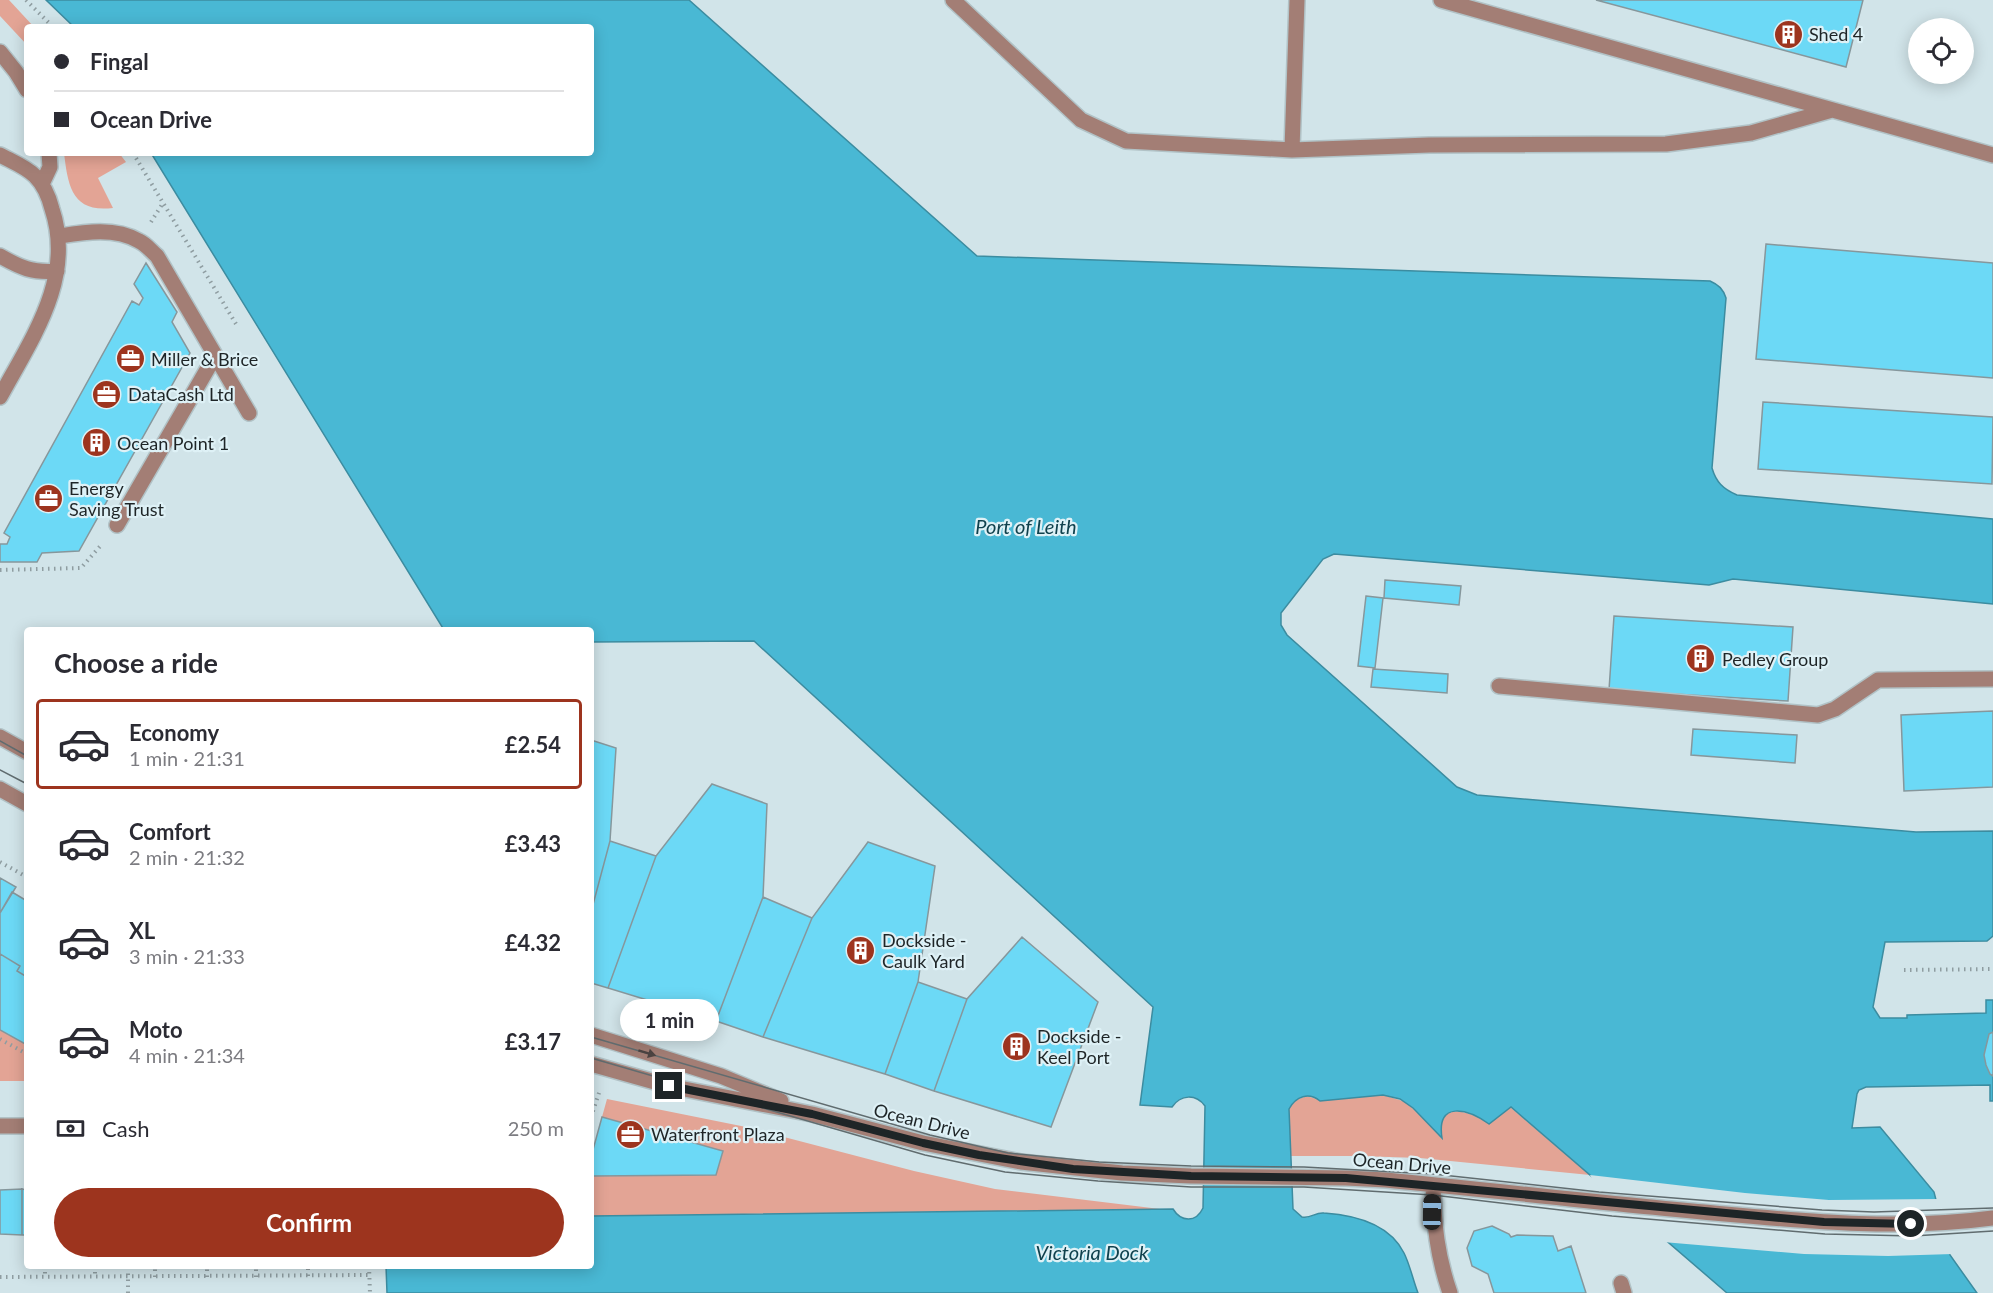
<!DOCTYPE html>
<html lang="en">
<head>
<meta charset="utf-8">
<style>
  :root { --surface:#fff; --page:#f2f2f3; --text:#2b2b33; --muted:#7c7c81; --line:#e1e1e2; --accent:#9d341e }
  body { margin:0; font-family:Lato,sans-serif; background:var(--page); color:var(--text); height:100vh; display:flex; flex-direction:column; font-size:22px; white-space:nowrap }
  * { box-sizing:border-box; margin:0 }
  p { font-size:20px; color:var(--muted) }
  .icon { flex:none; width:33px; height:33px; fill:none; stroke:currentColor; stroke-width:2; stroke-linecap:round; stroke-linejoin:round }
  .map { position:relative; flex:1; overflow:hidden }
  .drawer { position:absolute; left:24px; top:627px; width:570px; height:642px; display:flex; flex-direction:column; background:var(--surface); border-radius:6px; box-shadow:0 3px 15px #0003 }
  .drawer>* { flex:none }
  .guide { position:absolute; left:24px; top:24px; width:570px; height:132px; border-radius:6px; box-shadow:0 3px 15px #0003; display:grid; align-content:center; height:132px; padding:0 30px; background:var(--surface) }
  .tools { position:absolute; left:1908px; top:18px; display:grid; gap:12px }
  .tools a { display:grid; place-items:center; width:66px; height:66px; border-radius:50%; background:var(--surface); box-shadow:0 3px 15px #0003; font-size:30px }
  .end { position:absolute; width:27px; height:27px; margin:-14px; border:8px solid #1e2527; background:#fff; box-shadow:0 0 0 3px #fff }
  .from { border-radius:50% }
  .bubble { position:absolute; height:42px; border-radius:21px; background:var(--surface); box-shadow:0 3px 15px #0003; font-size:20px; font-weight:700; line-height:42px; text-align:center }
  .car { position:absolute; width:18px; height:36px; margin:-18px -9px; border-radius:8px; box-shadow:0 0 4px 2px #0007; background:linear-gradient(#222 24%,#8ab4d8 0 40%,#222 0 76%,#8ab4d8 0 86%,#222 0) }
  .guide b { display:flex; align-items:center; gap:21px; height:57px; font-size:22px }
  .guide b+b { border-top:2px solid var(--line) }
  .guide i { width:15px; height:15px; background:var(--text) }
  ul { padding:0; list-style:none }
  li { display:flex; align-items:center; gap:18px; height:90px; margin:0 12px 9px; padding:0 18px; border:3px solid transparent; border-radius:6px }
  li div { flex:1 }
  li b { display:block; font-size:22px }
  li em { font-style:normal; font-weight:700 }
  li.selected { border-color:var(--accent) }
  li>.icon { width:54px; height:54px; stroke-width:1.5 }
  h2 { padding:0 30px; font-size:27px; line-height:72px }
  .pay { display:flex; align-items:center; gap:15px; height:66px; padding:0 30px; font-size:22px }
  .pay p { margin-inline-start:auto }
  .cta { display:flex; gap:12px; margin-top:auto; padding:12px 30px }
  .cta a { flex:1; height:69px; border-radius:36px; background:var(--accent); color:#fff; font-size:24px; font-weight:700; line-height:69px; text-align:center }
  .map>svg:first-child { display:block }
  .green { fill:#e3a495 }
  .water { fill:#49b8d4; stroke:#3c8ca0; stroke-width:1.5 }
  .pier { fill:#d1e4e9 }
  .building { fill:#6cd9f6; stroke:#86979c; stroke-width:1.5 }
  .lines { fill:none; stroke-linecap:round; stroke-linejoin:round }
  .minor-casing { stroke:#b1c2c6; stroke-width:18 }
  .path { stroke:#8f9da1; stroke-width:4; stroke-dasharray:1.5 4.5; stroke-linecap:butt }
  .minor { stroke:#a37e75; stroke-width:15 }
  .tram { stroke:#606c6f; stroke-width:1.5 }
  .oneway { fill:#4d4442 }
  .route { stroke:#1e2527; stroke-width:8 }
  .labels { text-anchor:middle; dominant-baseline:central; stroke-width:4.5; stroke-linejoin:round; paint-order:stroke }
  .poi-label { font-size:18px; fill:#1e2527; stroke:#def1f6; text-anchor:start }
  .street-label { font-size:18px; fill:#1e2527; stroke:#def1f6 }
  .water-label { font-size:20px; font-style:italic; fill:#0f414d; stroke:#def1f6 }
</style>
</head>
<body>
<div class="map">
<svg width="1993" height="1293" viewBox="0 0 1993 1293">
  <rect width="100%" height="100%" fill="#d1e4e9"/>
  <path class="green" d="M 0,0 L 9,0 L 34,27 L 27,27 L 27,45 L 0,16 Z
    M 64,153 L 119,153 L 126,162 L 98,178 L 113,208 C 72,213 68,186 64,153 Z
    M 0,1030 L 27,1045 L 27,1081 L 0,1081 Z
    M 1383,1095 L 1406,1102 L 1442,1137 C 1436,1100 1469,1111 1489,1123 L 1510,1107 L 1590,1175 L 1420,1158 L 1358,1156 L 1291,1156 L 1289,1108 L 1296,1100 L 1307,1096 L 1317,1099 Z
    M 607,1099 L 746,1127 L 914,1171 L 995,1189 L 1160,1209 L 591,1216 L 591,1176 L 716,1175 L 723,1152 L 602,1117 Z"/>
  <path class="water" d="M 46,0 L 689,0 L 977,256 L 1710,281 C 1719,285 1723,289 1726,298 L 1712,468 C 1716,482 1723,489 1737,495 L 1993,519 L 1993,604 L 1733,579 L 1709,585 L 1334,554 L 1323,559 L 1281,613 L 1281,625 L 1287,635 L 1457,787 L 1477,795 L 1916,832 L 1993,831 L 1993,936 L 1987,941 L 1885,942 L 1873,1007 L 1880,1018 L 1907,1018 L 1907,1015 L 1986,1013 L 1986,1000 L 1993,1000 L 1993,1101 L 1990,1101 L 1990,1085 L 1866,1087 L 1859,1090 L 1857,1094 L 1852,1128 L 1880,1127 L 1934,1192 L 1950,1255 L 1977,1293 L 1727,1293 L 1511,1107 L 1489,1124 C 1468,1109 1436,1100 1442,1138 L 1413,1108 L 1400,1099 L 1383,1095 L 1320,1101 C 1309,1092 1296,1096 1289,1109 L 1293,1209 L 1302,1217 C 1311,1219 1315,1212 1324,1213 C 1354,1215 1389,1223 1404,1253 C 1410,1265 1413,1280 1418,1293 L 387,1293 L 386,1266 L 591,1266 L 591,1216 L 1173,1209 C 1181,1222 1196,1223 1203,1208 L 1205,1106 C 1196,1094 1181,1094 1172,1107 L 1140,1105 L 1153,1007 L 754,641 L 591,642 L 591,630 L 444,630 L 151,153 L 591,153 L 591,27 L 74,27 Z"/>
  <path class="pier" d="M 1590,1175 L 1745,1193 L 1829,1200 L 1939,1199 L 1953,1254 L 1888,1256 L 1804,1254 L 1663,1242 L 1594,1183 Z"/>
  <path class="building" d="M 1596,0 L 1863,0 L 1846,67 Z
    M 1766,244 L 1993,263 L 1993,378 L 1756,359 Z
    M 146,263 L 177,312 L 172,322 L 190,353 L 79,551 L 42,553 L 37,562 L 0,562 L 0,544 L 7,544 L 10,537 L 4,533 L 132,301 L 139,305 L 143,298 L 134,284 Z
    M 1763,402 L 1993,417 L 1992,484 L 1758,469 Z
    M 1385,580 L 1461,586 L 1459,605 L 1384,598 Z
    M 1366,596 L 1383,598 L 1375,668 L 1358,666 Z
    M 1614,616 L 1793,627 L 1788,701 L 1609,690 Z
    M 1373,669 L 1448,674 L 1447,693 L 1371,687 Z
    M 1993,711 L 1993,787 L 1904,791 L 1901,715 Z
    M 1693,729 L 1797,735 L 1795,763 L 1691,755 Z
    M 591,740 L 616,748 L 610,841 L 591,912 Z
    M 712,784 L 767,804 L 763,897 L 716,1021 L 608,988 L 656,856 Z
    M 610,841 L 656,856 L 608,988 L 591,983 L 591,912 Z
    M 868,842 L 935,866 L 918,982 L 885,1074 L 763,1037 L 812,918 Z
    M 0,878 L 16,887 L 0,913 Z
    M 12,892 L 27,901 L 27,977 L 17,971 L 20,966 L 0,954 L 0,913 Z
    M 763,897 L 812,918 L 763,1037 L 716,1021 Z
    M 1022,937 L 1098,1002 L 1051,1127 L 934,1091 L 967,999 Z
    M 0,954 L 20,966 L 17,971 L 27,977 L 27,1045 L 0,1030 Z
    M 918,982 L 967,999 L 934,1091 L 885,1074 Z
    M 1993,1032 L 1993,1076 L 1990,1074 L 1986,1065 L 1984,1055 L 1989,1034 Z
    M 602,1117 L 723,1151 L 716,1175 L 591,1176 L 591,1157 Z
    M 22,1189 L 27,1190 L 27,1235 L 22,1235 Z
    M 22,1189 L 22,1235 L 0,1234 L 0,1190 Z
    M 1492,1226 L 1509,1234 L 1511,1237 L 1517,1235 L 1553,1236 L 1558,1251 L 1571,1246 L 1586,1293 L 1494,1293 L 1488,1274 L 1472,1266 L 1467,1248 L 1474,1231 Z"/>
  <g class="lines">
    <defs>
      <path id="minor" d="M 953,0 L 1081,120 L 1126,141 L 1292,150
        M 1297,0 L 1292,150 L 1429,145 L 1666,144 L 1751,133 L 1832,110
        M 1441,0 L 1993,155
        M 0,52 L 16,72 L 27,90
        M 0,155 C 11,161 26,167 35,176 C 44,185 49,197 52,209 C 75,278 32,338 0,397
        M 42,184 L 50,167 L 49,153
        M 60,236 C 85,232 115,227 139,241 C 146,244 151,251 157,256 L 249,413
        M 0,256 C 21,268 32,273 57,271
        M 117,525 L 215,356
        M 1499,686 L 1818,715 L 1835,709 L 1878,680 L 1993,679
        M 0,737 L 27,752
        M 0,789 L 27,804
        M 591,1035 L 721,1076 L 781,1101
        M 591,1064 L 669,1086 L 812,1114 L 923,1143 L 1021,1162 L 1122,1173 L 1191,1176 L 1346,1178 L 1386,1180 C 1499,1191 1612,1204 1725,1214 C 1814,1222 1904,1230 1993,1218
        M 0,1126 L 27,1126
        M 1433,1185 C 1434,1225 1437,1255 1450,1293
        M 1621,1283 L 1624,1293"/>
    </defs>
    <use href="#minor" class="minor-casing"/>
    <path class="path" d="M 26,0 L 53,27
      M 133,153 L 236,324
      M 151,222 L 163,203
      M 0,570 L 81,568 L 102,544
      M 0,862 L 27,877
      M 1904,970 L 1993,969
      M 0,1039 L 27,1054
      M 591,1117 L 600,1090
      M 45,1266 L 45,1277
      M 95,1266 L 95,1277
      M 369,1266 L 370,1293
      M 308,1276 L 308,1266
      M 0,1277 L 369,1275
      M 155,1277 L 155,1266
      M 207,1277 L 207,1266
      M 256,1277 L 256,1266
      M 128,1293 L 128,1266"/>
    <use href="#minor" class="minor"/>
    <path class="tram" d="M 0,741 L 27,756
      M 0,770 L 27,784
      M 591,1037 L 930,1135 L 1008,1153 L 1099,1162 L 1191,1166 L 1304,1167 L 1433,1174 L 1599,1192 L 1822,1210 L 1874,1212 L 1993,1208
      M 591,1058 L 925,1155 L 1005,1172 L 1098,1181 L 1191,1187 L 1304,1187 L 1433,1195 L 1612,1216 L 1825,1234 L 1913,1236 L 1993,1231"/>
  </g>
  <defs><path id="oneway-solid" d="M-6-.8H1V-3.2L6.5 0L1 3.2V.8H-6Z" transform="scale(1.5)"/></defs>
  <use class="oneway" href="#oneway-solid" transform="translate(647 1053) rotate(17)"/>
  <g class="lines">
    <path class="route" d="M 669,1086 L 812,1114 L 923,1143 L 979,1155 L 1073,1169 L 1191,1176 L 1346,1178 L 1824,1222 L 1911,1224"/>
  </g>
  <defs>
    <symbol id="building-disc" viewBox="-11 -11 22 22"><circle r="9.5" fill="#9d341e" stroke="#def1f6"/><path d="M-4-6H4V6H1V3H-1V6H-4ZM-2.5-4.3h1.7v1.8h-1.7ZM.8-4.3h1.7v1.8H.8ZM-2.5-1h1.7V.8h-1.7ZM.8-1h1.7V.8H.8Z" fill="#fff"/></symbol>
    <symbol id="office-disc" viewBox="-11 -11 22 22"><circle r="9.5" fill="#9d341e" stroke="#def1f6"/><path d="M-6-3h4V-5.5h4V-3h4V5H-6ZM-1-4.5V-3h2v-1.5ZM-6 0V1H6V0Z" fill="#fff"/></symbol>
  </defs>
  <g fill-rule="evenodd">
    <use href="#building-disc" x="1772" y="18" width="33" height="33"/>
    <use href="#office-disc" x="114" y="342" width="33" height="33"/>
    <use href="#office-disc" x="90" y="378" width="33" height="33"/>
    <use href="#building-disc" x="80" y="426" width="33" height="33"/>
    <use href="#office-disc" x="32" y="482" width="33" height="33"/>
    <use href="#building-disc" x="1684" y="642" width="33" height="33"/>
    <use href="#building-disc" x="844" y="934" width="33" height="33"/>
    <use href="#building-disc" x="1000" y="1030" width="33" height="33"/>
    <use href="#office-disc" x="614" y="1118" width="33" height="33"/>
  </g>
  <g class="labels">
    <g class="poi-label">
      <text x="1809" y="34">Shed 4</text>
      <text x="151" y="359">Miller &amp; Brice</text>
      <text x="128" y="394">DataCash Ltd</text>
      <text x="117" y="443">Ocean Point 1</text>
      <text x="69" y="488">Energy<tspan x="69" dy="21">Saving Trust</tspan></text>
      <text x="1722" y="659">Pedley Group</text>
      <text x="882" y="940">Dockside -<tspan x="882" dy="21">Caulk Yard</tspan></text>
      <text x="1037" y="1036">Dockside -<tspan x="1037" dy="21">Keel Port</tspan></text>
      <text x="651" y="1134">Waterfront Plaza</text>
    </g>
    <g class="street-label">
      <text transform="translate(922 1121) rotate(14)">Ocean Drive</text>
      <text transform="translate(1402 1163) rotate(5)">Ocean Drive</text>
    </g>
    <g class="water-label">
      <text x="1026" y="526">Port of Leith</text>
      <text x="1092" y="1252">Victoria Dock</text>
    </g>
  </g>
</svg>
<div class="tools">
<a><svg class="icon" aria-label="locate" viewBox="0 0 24 24"><circle cx="12" cy="12" r="6"/><path d="M12 2v4M12 18v4M2 12h4M18 12h4"/></svg></a>
</div>
<i class="end from" style="left:1911px;top:1224px"></i>
<i class="end" style="left:669px;top:1086px"></i>
<div class="bubble" style="left:620px;top:999px;width:99px">1 min</div>
<i class="car" style="left:1432px;top:1212px;rotate:1deg"></i>
<div class="guide">
<b><i class="from"></i>Fingal</b>
<b><i></i>Ocean Drive</b>
</div>
<section class="drawer">
<h2>Choose a ride</h2>
<ul>
<li class="selected"><svg class="icon" aria-label="car" viewBox="0 0 24 24"><path d="M5 17H2v-5l4-1 3-4h7l3 4 3 1v5h-3M9 17h6M6 11h13"/><circle cx="7" cy="17" r="2"/><circle cx="17" cy="17" r="2"/></svg><div><b>Economy</b><p>1 min · 21:31</p></div><em>£2.54</em></li>
<li><svg class="icon" aria-label="car" viewBox="0 0 24 24"><path d="M5 17H2v-5l4-1 3-4h7l3 4 3 1v5h-3M9 17h6M6 11h13"/><circle cx="7" cy="17" r="2"/><circle cx="17" cy="17" r="2"/></svg><div><b>Comfort</b><p>2 min · 21:32</p></div><em>£3.43</em></li>
<li><svg class="icon" aria-label="car" viewBox="0 0 24 24"><path d="M5 17H2v-5l4-1 3-4h7l3 4 3 1v5h-3M9 17h6M6 11h13"/><circle cx="7" cy="17" r="2"/><circle cx="17" cy="17" r="2"/></svg><div><b>XL</b><p>3 min · 21:33</p></div><em>£4.32</em></li>
<li><svg class="icon" aria-label="car" viewBox="0 0 24 24"><path d="M5 17H2v-5l4-1 3-4h7l3 4 3 1v5h-3M9 17h6M6 11h13"/><circle cx="7" cy="17" r="2"/><circle cx="17" cy="17" r="2"/></svg><div><b>Moto</b><p>4 min · 21:34</p></div><em>£3.17</em></li>
</ul>
<div class="pay"><svg class="icon" aria-label="cash" viewBox="0 0 24 24"><path d="M3 7h18v10H3z"/><circle cx="12" cy="12" r="2"/></svg>Cash<p>250 m</p></div>
<div class="cta"><a>Confirm</a></div>
</section>
</div>
</body>
</html>
